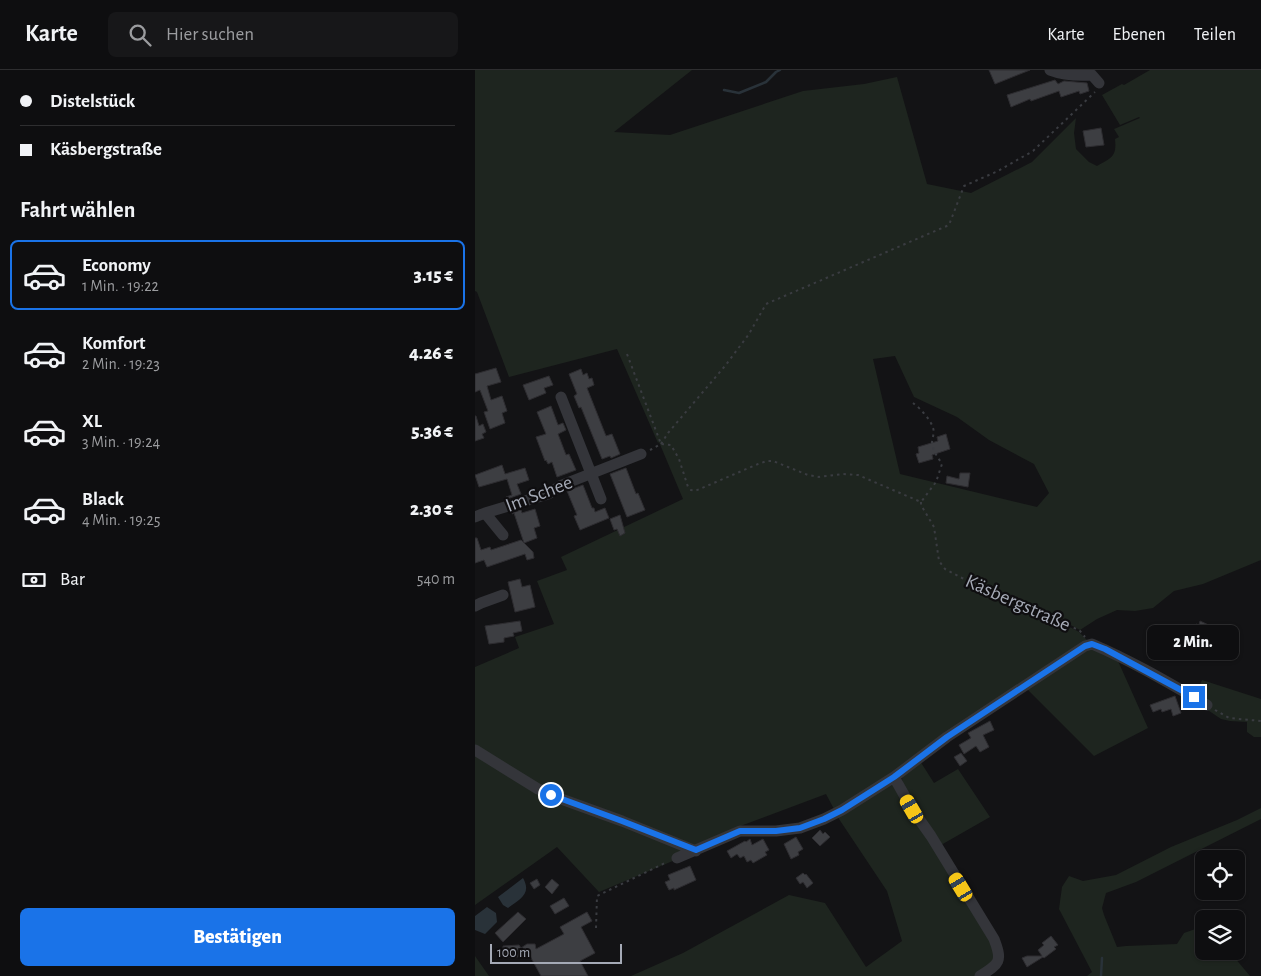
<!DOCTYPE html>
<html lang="de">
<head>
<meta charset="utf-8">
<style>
  :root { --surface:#0e0e10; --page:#171719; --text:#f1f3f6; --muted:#9b9c9f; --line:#2e2e30; --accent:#1a73e8 }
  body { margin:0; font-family:"Alegreya Sans",sans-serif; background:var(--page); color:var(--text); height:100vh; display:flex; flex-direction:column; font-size:19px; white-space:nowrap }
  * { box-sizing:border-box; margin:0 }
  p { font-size:16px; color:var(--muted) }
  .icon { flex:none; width:28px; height:28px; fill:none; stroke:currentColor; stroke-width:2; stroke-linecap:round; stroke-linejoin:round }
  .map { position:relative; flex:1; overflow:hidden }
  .sheet { display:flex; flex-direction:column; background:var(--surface); width:475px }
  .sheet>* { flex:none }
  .guide { display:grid; align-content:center; height:110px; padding:0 20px; background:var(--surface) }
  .buttons { position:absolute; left:720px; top:780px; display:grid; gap:10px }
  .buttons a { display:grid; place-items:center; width:50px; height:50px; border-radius:8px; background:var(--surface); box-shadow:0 1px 4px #0004,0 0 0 1px var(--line); font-size:25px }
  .scale { position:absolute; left:15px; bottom:12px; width:132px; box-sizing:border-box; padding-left:5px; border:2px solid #a5aab6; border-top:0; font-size:14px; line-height:18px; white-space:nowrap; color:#a5aab6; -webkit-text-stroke:4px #0f0e10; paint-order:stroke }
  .end { position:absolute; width:22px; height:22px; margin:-11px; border:6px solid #1a73e8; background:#fff; box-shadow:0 0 0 2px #fff }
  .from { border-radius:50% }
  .bubble { position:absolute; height:35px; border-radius:8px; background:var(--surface); box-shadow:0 1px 4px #0004,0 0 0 1px var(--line); font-size:16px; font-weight:800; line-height:35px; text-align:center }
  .car { position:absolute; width:15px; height:30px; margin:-15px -8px; border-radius:6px; box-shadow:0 0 4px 1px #0007; background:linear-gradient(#f5c518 24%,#345 0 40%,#f5c518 0 76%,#345 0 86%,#f5c518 0) }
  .guide b { display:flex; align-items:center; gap:18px; height:48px; font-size:19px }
  .guide b+b { border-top:1px solid var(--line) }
  .guide i { width:12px; height:12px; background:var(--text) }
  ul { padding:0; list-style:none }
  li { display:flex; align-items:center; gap:15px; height:70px; margin:0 10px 8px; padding:0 10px; border:2px solid transparent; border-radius:8px }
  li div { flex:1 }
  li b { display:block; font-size:19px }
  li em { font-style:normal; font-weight:800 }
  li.current { border-color:var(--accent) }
  li>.icon { width:45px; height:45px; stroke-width:1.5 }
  h2 { padding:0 20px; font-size:22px; line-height:60px }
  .pay { display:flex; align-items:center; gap:12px; height:55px; padding:0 20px; font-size:19px }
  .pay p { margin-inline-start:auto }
  .cta { display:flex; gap:10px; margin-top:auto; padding:10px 20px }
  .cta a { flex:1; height:58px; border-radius:8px; background:var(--accent); color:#fff; font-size:20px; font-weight:800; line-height:58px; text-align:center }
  header { display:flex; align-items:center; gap:30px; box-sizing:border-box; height:70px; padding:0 25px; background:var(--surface); border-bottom:1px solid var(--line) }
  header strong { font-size:24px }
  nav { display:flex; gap:28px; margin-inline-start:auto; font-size:18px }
  .search { width:350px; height:45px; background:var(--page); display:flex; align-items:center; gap:12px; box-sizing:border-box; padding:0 18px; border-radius:8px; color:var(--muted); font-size:19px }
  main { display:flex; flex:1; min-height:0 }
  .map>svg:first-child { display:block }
  .green { fill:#1e251f; fill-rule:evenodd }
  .water { fill:#293239 }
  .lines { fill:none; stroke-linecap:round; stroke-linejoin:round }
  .stream { stroke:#293239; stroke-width:2.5 }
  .building { fill:#3d3e42; stroke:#2e2d31 }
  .path { stroke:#3a3c41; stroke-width:2; stroke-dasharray:2.5 4; stroke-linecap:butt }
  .minor { stroke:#34353a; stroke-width:11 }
  .route { stroke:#1a73e8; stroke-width:6 }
  .labels { text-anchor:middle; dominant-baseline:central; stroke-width:4.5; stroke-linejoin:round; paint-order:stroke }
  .street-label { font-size:20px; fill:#a5aab6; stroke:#0f0e10 }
</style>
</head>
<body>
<header>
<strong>Karte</strong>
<div class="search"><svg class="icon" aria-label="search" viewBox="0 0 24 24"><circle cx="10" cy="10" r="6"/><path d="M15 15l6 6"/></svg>Hier suchen</div>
<nav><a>Karte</a><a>Ebenen</a><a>Teilen</a></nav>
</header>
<main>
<section class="sheet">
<div class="guide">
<b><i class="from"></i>Distelstück</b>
<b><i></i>Käsbergstraße</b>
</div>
<h2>Fahrt wählen</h2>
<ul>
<li class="current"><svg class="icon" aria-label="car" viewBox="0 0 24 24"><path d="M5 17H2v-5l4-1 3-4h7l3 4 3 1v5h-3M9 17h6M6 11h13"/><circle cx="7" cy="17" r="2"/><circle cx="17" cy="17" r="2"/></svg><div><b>Economy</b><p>1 Min. · 19:22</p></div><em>3.15 €</em></li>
<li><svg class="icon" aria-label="car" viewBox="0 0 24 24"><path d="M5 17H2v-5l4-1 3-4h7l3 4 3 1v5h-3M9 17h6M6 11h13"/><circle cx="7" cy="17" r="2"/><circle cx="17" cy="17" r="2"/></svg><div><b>Komfort</b><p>2 Min. · 19:23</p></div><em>4.26 €</em></li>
<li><svg class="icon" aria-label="car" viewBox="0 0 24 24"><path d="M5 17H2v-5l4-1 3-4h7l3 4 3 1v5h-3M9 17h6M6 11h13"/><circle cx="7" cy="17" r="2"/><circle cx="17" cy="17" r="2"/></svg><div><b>XL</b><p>3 Min. · 19:24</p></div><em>5.36 €</em></li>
<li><svg class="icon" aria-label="car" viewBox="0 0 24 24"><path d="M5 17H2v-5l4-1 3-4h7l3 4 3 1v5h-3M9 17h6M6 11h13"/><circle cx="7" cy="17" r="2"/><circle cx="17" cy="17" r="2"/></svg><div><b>Black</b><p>4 Min. · 19:25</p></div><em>2.30 €</em></li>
</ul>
<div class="pay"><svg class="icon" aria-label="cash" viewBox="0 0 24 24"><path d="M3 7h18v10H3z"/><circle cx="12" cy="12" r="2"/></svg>Bar<p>540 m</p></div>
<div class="cta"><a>Bestätigen</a></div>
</section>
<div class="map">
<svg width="786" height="906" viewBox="0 0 786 906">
  <rect width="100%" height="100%" fill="#131315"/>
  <path class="green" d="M 0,0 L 217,0 L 139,62 L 195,65 L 328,21 L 389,14 L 422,7 L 452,114 L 496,123 L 557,92 L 601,48 L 599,63 L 601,79 L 614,92 L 622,96 C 636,88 642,87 640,69 L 644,67 L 639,59 L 665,48 L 664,47 L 645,55 L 627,25 L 647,14 L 649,15 L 675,0 L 786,0 L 786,490 L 728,514 L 699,521 L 678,538 L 660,541 L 642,540 L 622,549 L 605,560 C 573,542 538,527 503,513 L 502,514 L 533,527 L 593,556 L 604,562 L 614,572 L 360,741 L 351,724 L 260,758 L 222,778 L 89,729 L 0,679 L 0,597 L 44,578 L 40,567 L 79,554 L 62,511 L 92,500 L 86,487 L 208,429 L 184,372 L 183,373 L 142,279 L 34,307 L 2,222 L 0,221 ZM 420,286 L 439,327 L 482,347 L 514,370 L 559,394 L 574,423 L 562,437 L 425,404 L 398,289 Z
    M 612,577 L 643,591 L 673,658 L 619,686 L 552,619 Z
    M 727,610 L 786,629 L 786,667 L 779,667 L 772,662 L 772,652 L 755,651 L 746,649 L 718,630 Z
    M 0,681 L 63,720 L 219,781 L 200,790 L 124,822 L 82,777 L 0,835 Z
    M 445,691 L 459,713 L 483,699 L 515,747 L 466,775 L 428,714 L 427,709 L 428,706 Z
    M 417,711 L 517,869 L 520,891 L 502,906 L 156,906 L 208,883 L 314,825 L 350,833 L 391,897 L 427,871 L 412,821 L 362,746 Z
    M 786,738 L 786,749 L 661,812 L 631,823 L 627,838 L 629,845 L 642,877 L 651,876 L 702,874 L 709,863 L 729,856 L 729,881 L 754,881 L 775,906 L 612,906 L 617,902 L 584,839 L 587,817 L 594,806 L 608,811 L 641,805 L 696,777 L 762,750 Z
    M 0,886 L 14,906 L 0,906 Z"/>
  <path class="water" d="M 48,808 C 57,824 45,829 33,838 L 28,835 L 23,827 Z
    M 12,837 L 21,843 L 22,852 L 10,864 L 0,860 L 0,846 Z"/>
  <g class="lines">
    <path class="stream" d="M 249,20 L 264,23 L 291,12 L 301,2 L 305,0
      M 626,906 L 627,888"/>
  </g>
  <path class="building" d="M 514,0 L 555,0 L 520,14 Z
    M 580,10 L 583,14 L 589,11 L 612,13 L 614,21 L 605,24 L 604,21 L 586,27 L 584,21 L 556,31 L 555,29 L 536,37 L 532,25 Z
    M 626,58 L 629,75 L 611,77 L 608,61 Z
    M 21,298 L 26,312 L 12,316 L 16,330 L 27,326 L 32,341 L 27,343 L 30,353 L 15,359 L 9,342 L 13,341 L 5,320 L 0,322 L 0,304 Z
    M 106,299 L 108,305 L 112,303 L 114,309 L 117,308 L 119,315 L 112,318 L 131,366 L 137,364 L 145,384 L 136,388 L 135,386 L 127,389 L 106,337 L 104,338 L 99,326 L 102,324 L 94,304 Z
    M 74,306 L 78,315 L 69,318 L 71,323 L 54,330 L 48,315 Z
    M 76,336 L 83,355 L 88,353 L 91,360 L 83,364 L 91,385 L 94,384 L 101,400 L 82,407 L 77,392 L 73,394 L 71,390 L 70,391 L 61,367 L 71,364 L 62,342 Z
    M 0,346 L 1,346 L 4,356 L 8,354 L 11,362 L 7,364 L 9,368 L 0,371 Z
    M 471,364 L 475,379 L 457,385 L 458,389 L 444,393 L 441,384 L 444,383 L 443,377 L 463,371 L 462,367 Z
    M 27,395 L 30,404 L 50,398 L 54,410 L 42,414 L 46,424 L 32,429 L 31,427 L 37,425 L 32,409 L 4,417 L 0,405 Z
    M 151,398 L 161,424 L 163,423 L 170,440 L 152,447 L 135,404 Z
    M 485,403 L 495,403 L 493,417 L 471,413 L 472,406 L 484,409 Z
    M 108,415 L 117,438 L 119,438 L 120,442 L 130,438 L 134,448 L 105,460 L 99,446 L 102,445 L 92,421 Z
    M 60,439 L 65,456 L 59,458 L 62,468 L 49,473 L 39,443 L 37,444 L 37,443 L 46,440 L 47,443 Z
    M 145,445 L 150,463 L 145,466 L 142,459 L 139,460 L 135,449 Z
    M 0,468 L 2,468 L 6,480 L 15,477 L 16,480 L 46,470 L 58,482 L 59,488 L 52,490 L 50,484 L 12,497 L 9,490 L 0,493 Z
    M 45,509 L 47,517 L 55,515 L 60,537 L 40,542 L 33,512 Z
    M 45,551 L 47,561 L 38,563 L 39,566 L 29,568 L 29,572 L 14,574 L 10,556 Z
    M 725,551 L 740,558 L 738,563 L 741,564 L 738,571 L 728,565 L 727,576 L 722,576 L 721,590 L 709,589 L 710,568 L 714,568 L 721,554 L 724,555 Z
    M 700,626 L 706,643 L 698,646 L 696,639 L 687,642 L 686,639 L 678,642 L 675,635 Z
    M 515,651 L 519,660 L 508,665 L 514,677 L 505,682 L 501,676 L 489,684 L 484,675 L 496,668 L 493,663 Z
    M 486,683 L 492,691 L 485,696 L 479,687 Z
    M 345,760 L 348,764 L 350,762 L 355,767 L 345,776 L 337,768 Z
    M 321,767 L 328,779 L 323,782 L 324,785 L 316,789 L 309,774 Z
    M 275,769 L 277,775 L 288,769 L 294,780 L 290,782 L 292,785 L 278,793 L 276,790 L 272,792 L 269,786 L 265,788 L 262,784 L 256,788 L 252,781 L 270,771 L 271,772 Z
    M 215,796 L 221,810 L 199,820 L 199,818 L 194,820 L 190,812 L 195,810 L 193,805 Z
    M 328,803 L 330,805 L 331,804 L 338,813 L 332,818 L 328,812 L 325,814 L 321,808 Z
    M 62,809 L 65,815 L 59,819 L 55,813 Z
    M 77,809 L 84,815 L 77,824 L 70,817 Z
    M 89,828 L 94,836 L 80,844 L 75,836 Z
    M 43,842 L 51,849 L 28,872 L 20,863 Z
    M 112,842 L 117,851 L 106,857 L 120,883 L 105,891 L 113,906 L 66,906 L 55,886 L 28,888 L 28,876 L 44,875 L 46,878 L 52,874 L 60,874 L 61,879 L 89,864 L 85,857 Z
    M 576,866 L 583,875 L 579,877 L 581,879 L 569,888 L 568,887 L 552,897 L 547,888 L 552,886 L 567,886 L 563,880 L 569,875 L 567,873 Z"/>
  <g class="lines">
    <path class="path" d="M 152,284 L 186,374
      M 438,333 C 445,338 456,350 458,358 C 460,363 457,368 457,373 C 458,382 463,387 467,394 L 461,412 L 446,432
      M 186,374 L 193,363 L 250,296 L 274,264 L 291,234 L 474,155 L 489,116 L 523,101 L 558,81 L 620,22
      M 175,380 L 186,374 L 196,375 L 204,389 L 213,417 L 216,420 L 220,421 L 283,394 L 292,391 L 298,391 L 333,405 L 344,407 L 368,404 L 383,405 L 446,432
      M 446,432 L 446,435 L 459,457 L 464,491 L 470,499 L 487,508 L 534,526 L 592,554 L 605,561 L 610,567
      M 740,640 L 754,648 L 786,651
      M 121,858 L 122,826 L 192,792"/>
    <path class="minor" d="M 575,0 C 588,5 602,6 617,5 L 624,13
      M 86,327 L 126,429
      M 10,443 L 73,424 L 87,415 L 166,384
      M 0,447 L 10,443 L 28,465
      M 0,536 L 6,533 L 28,525
      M 0,680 L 63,719 L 89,730 L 147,751 L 221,781
      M 419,707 L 437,739 L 456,766 L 519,869 C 528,892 524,894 505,906
      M 202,788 L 265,761 L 301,761 L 325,758 L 349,749 L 367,740 L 419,707 L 472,667 L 610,576 L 617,574 C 657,591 694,613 732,635"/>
  </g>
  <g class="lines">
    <path class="route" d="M 76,725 L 147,751 L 221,780 L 265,761 L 301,761 L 325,758 L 349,749 L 367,740 L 419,707 L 472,667 L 610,576 L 617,574 L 630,579 L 719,627"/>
  </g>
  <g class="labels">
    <g class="street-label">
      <text transform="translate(64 424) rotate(-21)">Im Schee</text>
      <text transform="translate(543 533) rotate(24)">Käsbergstraße</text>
    </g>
  </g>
</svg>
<div class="buttons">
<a><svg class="icon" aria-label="locate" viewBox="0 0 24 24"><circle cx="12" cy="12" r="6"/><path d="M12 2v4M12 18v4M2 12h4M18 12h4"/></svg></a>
<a><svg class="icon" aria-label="layers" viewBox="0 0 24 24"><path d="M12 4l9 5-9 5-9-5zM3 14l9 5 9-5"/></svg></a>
</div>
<div class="scale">100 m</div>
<i class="end from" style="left:76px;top:725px"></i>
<i class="end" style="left:719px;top:627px"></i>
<div class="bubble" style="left:672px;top:555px;width:92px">2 Min.</div>
<i class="car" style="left:437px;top:739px;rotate:330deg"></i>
<i class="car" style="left:486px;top:817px;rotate:329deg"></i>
</div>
</main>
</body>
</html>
